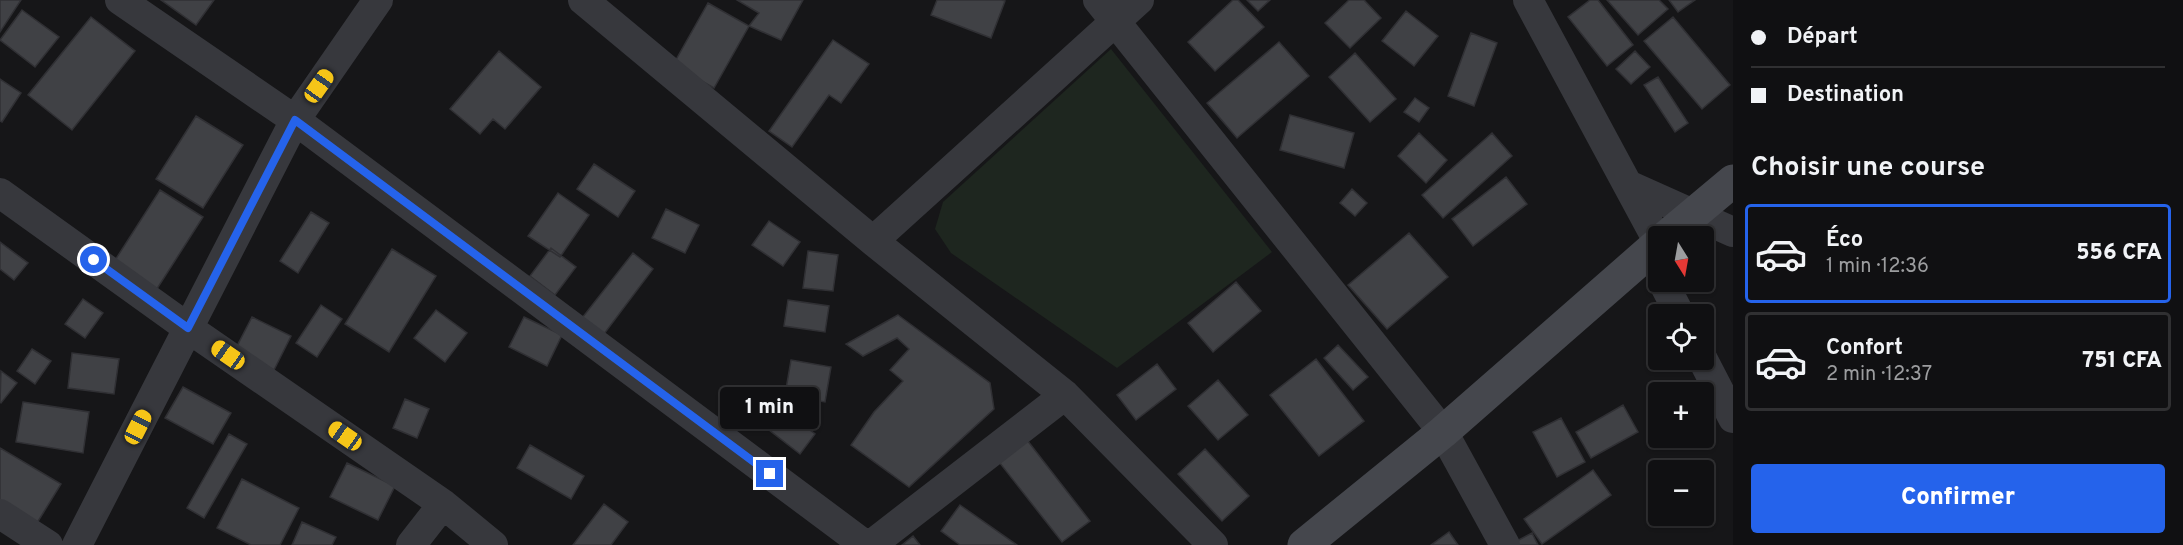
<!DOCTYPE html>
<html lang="fr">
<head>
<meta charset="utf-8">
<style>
  :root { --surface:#101012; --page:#1e1e20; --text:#f1f3f6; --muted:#9c9d9f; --line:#303032; --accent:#2563eb }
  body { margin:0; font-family:Overpass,sans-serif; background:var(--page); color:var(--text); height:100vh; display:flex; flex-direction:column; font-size:22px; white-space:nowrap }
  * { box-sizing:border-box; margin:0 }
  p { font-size:20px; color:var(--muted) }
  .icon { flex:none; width:33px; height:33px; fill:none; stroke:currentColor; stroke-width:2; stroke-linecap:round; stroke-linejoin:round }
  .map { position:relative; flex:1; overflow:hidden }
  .sheet { display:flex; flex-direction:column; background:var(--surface); width:450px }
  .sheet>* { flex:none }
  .banner { display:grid; align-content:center; height:132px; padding:0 18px; background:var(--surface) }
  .needle { width:39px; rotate:169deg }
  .controls { position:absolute; left:1648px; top:226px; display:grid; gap:12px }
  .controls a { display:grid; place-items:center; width:66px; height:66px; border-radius:6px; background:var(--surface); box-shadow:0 2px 4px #0004,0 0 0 2px var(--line); font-size:30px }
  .end { position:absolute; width:27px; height:27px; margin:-14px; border:8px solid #2563eb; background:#fff; box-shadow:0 0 0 3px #fff }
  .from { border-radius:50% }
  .bubble { position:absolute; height:42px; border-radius:6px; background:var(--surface); box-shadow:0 2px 4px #0004,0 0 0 2px var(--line); font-size:20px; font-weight:800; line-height:42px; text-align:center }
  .car { position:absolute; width:18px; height:36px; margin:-18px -9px; border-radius:8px; box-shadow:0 0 4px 2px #0007; background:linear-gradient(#f5c518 24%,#345 0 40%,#f5c518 0 76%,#345 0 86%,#f5c518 0) }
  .banner b { display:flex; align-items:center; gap:21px; height:57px; font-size:22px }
  .banner b+b { border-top:2px solid var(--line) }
  .banner i { width:15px; height:15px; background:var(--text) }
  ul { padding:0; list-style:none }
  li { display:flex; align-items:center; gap:18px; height:99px; margin:0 12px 9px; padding:0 6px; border:3px solid var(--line); border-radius:6px }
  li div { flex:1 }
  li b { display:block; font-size:22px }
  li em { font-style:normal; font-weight:800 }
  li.active { border-color:var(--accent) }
  li>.icon { width:54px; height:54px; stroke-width:1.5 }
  h2 { padding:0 18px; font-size:27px; line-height:72px }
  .button { display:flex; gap:12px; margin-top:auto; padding:12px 18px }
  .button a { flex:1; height:69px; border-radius:6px; background:var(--accent); color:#fff; font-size:24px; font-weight:800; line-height:69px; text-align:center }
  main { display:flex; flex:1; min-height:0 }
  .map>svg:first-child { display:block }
  .green { fill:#1e261f }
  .building { fill:#404145; stroke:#303034; stroke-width:1.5 }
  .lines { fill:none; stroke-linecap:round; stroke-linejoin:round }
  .street { stroke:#37383d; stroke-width:30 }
  .secondary { stroke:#45474d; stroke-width:33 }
  .route { stroke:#2563eb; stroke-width:8 }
</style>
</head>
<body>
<main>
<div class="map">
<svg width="1733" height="545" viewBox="0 0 1733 545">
  <rect width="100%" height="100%" fill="#161618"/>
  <path class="green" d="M 1111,49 L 1272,252 L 1117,368 L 951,253 L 935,229 L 943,202 Z"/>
  <path class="building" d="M 0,0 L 21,0 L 0,32 Z
    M 161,0 L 214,0 L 196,25 Z
    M 737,0 L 803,0 L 781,40 L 749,26 L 759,13 Z
    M 937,0 L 1002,0 L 1005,1 L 991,38 L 931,15 Z
    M 1233,0 L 1238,0 L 1264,27 L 1215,71 L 1188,42 Z
    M 1247,0 L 1270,0 L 1258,11 Z
    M 1349,0 L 1364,0 L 1381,18 L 1350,48 L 1325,23 Z
    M 1590,0 L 1598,0 L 1633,45 L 1607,66 L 1568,17 Z
    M 1607,0 L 1659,0 L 1668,9 L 1638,35 Z
    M 1669,0 L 1695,0 L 1678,12 Z
    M 708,3 L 749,26 L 714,88 L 673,65 Z
    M 22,10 L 59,37 L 35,67 L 0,40 Z
    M 1406,11 L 1438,36 L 1414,66 L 1382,41 Z
    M 91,17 L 135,51 L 72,130 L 28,95 Z
    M 1673,17 L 1730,85 L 1702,109 L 1644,41 Z
    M 1471,33 L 1497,43 L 1474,106 L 1448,96 Z
    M 833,40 L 869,64 L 841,103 L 829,95 L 792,147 L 769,131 Z
    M 1279,42 L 1309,76 L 1237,138 L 1207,103 Z
    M 499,51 L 541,87 L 505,129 L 493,119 L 480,134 L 450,109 Z
    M 1635,51 L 1650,67 L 1631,84 L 1616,69 Z
    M 1355,53 L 1396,99 L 1370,122 L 1329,77 Z
    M 1658,77 L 1688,123 L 1675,132 L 1644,85 Z
    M 0,79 L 21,93 L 2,122 L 0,121 Z
    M 1415,98 L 1429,108 L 1419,122 L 1404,112 Z
    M 1290,115 L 1354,133 L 1344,168 L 1280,150 Z
    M 196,116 L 243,145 L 203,208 L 156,179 Z
    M 1419,133 L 1447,160 L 1426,183 L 1398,156 Z
    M 1492,133 L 1512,156 L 1443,218 L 1422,195 Z
    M 594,164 L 635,191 L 618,217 L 577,189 Z
    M 1506,177 L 1527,204 L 1473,246 L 1452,219 Z
    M 1352,189 L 1367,203 L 1355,216 L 1340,203 Z
    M 160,190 L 203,217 L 153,295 L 110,268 Z
    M 558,193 L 589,215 L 560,257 L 528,236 Z
    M 666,209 L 699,225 L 685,253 L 652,238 Z
    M 311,212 L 329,223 L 298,273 L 280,261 Z
    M 769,221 L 800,242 L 783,266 L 752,245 Z
    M 1409,233 L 1448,277 L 1387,329 L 1348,285 Z
    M 0,242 L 28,263 L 14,280 L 0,269 Z
    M 551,248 L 576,267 L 555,295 L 530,276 Z
    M 392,249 L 436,276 L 389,352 L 345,324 Z
    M 808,251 L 838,255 L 833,291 L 803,288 Z
    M 633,253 L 653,269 L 604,334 L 582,318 Z
    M 1236,282 L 1261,311 L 1213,352 L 1188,323 Z
    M 83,299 L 103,313 L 85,338 L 65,324 Z
    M 788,300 L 829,306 L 825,332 L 784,326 Z
    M 321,305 L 342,319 L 317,357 L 296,343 Z
    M 436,310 L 467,333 L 445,362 L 414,338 Z
    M 898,315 L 990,383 L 994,409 L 909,487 L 851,445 L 874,412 L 903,381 L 890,370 L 909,349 L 897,338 L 863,356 L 846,344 Z
    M 252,317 L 291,336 L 274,370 L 235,350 Z
    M 524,317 L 562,335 L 547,366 L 509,347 Z
    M 1338,345 L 1368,377 L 1353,390 L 1324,358 Z
    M 32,349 L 51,361 L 35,384 L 17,371 Z
    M 72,353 L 119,359 L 114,394 L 68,388 Z
    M 1316,359 L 1364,421 L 1319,456 L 1270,395 Z
    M 791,360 L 831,367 L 825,402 L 785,395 Z
    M 1157,364 L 1176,389 L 1136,420 L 1117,395 Z
    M 1,371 L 17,383 L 1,403 L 0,402 Z
    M 1218,380 L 1248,415 L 1218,440 L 1188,406 Z
    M 183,387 L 231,413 L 213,444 L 165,418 Z
    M 405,399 L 429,409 L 417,438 L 393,428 Z
    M 23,402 L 89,412 L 83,453 L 16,442 Z
    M 776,403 L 815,434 L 800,454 L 760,423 Z
    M 1623,405 L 1638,432 L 1591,458 L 1576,432 Z
    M 1561,418 L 1585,462 L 1557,477 L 1533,432 Z
    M 229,434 L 247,444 L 204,518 L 187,508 Z
    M 1027,440 L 1090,521 L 1062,542 L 999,462 Z
    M 530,445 L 584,476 L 571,499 L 517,468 Z
    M 0,448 L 61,484 L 37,523 L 0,501 Z
    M 1205,449 L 1249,496 L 1222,521 L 1178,474 Z
    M 347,463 L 395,486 L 378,520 L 330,497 Z
    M 1593,470 L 1611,495 L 1542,544 L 1524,519 Z
    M 242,479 L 299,508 L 280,545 L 251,545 L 217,528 Z
    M 604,504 L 628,522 L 611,545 L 573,545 Z
    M 960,505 L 1017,545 L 960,545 L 941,531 Z
    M 302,522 L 336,537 L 332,545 L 292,545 Z
    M 1449,532 L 1458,545 L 1431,545 Z
    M 1532,533 L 1538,545 L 1514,545 L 1513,543 Z
    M 913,536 L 920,545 L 902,545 Z"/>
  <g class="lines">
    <path class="street" d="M 120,0 L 295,120 L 865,545
      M 583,0 L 873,241 L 1065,395 L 1213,545
      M 1098,0 L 1443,432 L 1505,545
      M 1528,0 L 1659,243
      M 1628,185 L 1733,232
      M 0,193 L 188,328 L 443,504 L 493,545
      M 873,241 L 1139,0
      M 1663,282 L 1680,315
      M 1703,360 L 1733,418
      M 0,514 L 48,545
      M 77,545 L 295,120 L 378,0
      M 411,545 L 443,504
      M 871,545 L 1065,395"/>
    <path class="secondary" d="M 1666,237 L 1733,181
      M 1304,545 L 1443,432 L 1659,243"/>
  </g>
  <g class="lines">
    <path class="route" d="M 94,260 L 188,328 L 295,120 L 770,474"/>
  </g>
</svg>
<div class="controls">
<a><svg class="needle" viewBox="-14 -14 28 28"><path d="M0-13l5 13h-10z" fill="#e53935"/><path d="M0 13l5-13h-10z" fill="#9c9d9f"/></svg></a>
<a><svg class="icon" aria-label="locate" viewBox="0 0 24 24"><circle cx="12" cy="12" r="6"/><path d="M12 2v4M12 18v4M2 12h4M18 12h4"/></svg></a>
<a>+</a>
<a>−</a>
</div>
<i class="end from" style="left:94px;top:260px"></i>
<i class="end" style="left:770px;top:474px"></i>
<div class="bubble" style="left:720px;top:387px;width:99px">1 min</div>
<i class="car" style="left:319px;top:86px;rotate:35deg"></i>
<i class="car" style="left:228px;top:355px;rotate:305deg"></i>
<i class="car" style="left:138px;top:427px;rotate:27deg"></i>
<i class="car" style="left:345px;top:436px;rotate:305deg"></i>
</div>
<section class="sheet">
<div class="banner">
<b><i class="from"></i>Départ</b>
<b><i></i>Destination</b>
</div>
<h2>Choisir une course</h2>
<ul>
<li class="active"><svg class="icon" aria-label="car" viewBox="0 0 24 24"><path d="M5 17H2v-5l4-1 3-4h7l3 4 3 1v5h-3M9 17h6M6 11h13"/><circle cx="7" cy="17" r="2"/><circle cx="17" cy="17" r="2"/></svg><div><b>Éco</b><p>1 min · 12:36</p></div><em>556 CFA</em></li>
<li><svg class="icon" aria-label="car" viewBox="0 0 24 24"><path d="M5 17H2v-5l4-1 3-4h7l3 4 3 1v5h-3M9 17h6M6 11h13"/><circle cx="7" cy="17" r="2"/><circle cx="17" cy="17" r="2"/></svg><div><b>Confort</b><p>2 min · 12:37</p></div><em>751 CFA</em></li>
</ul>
<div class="button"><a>Confirmer</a></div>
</section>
</main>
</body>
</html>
